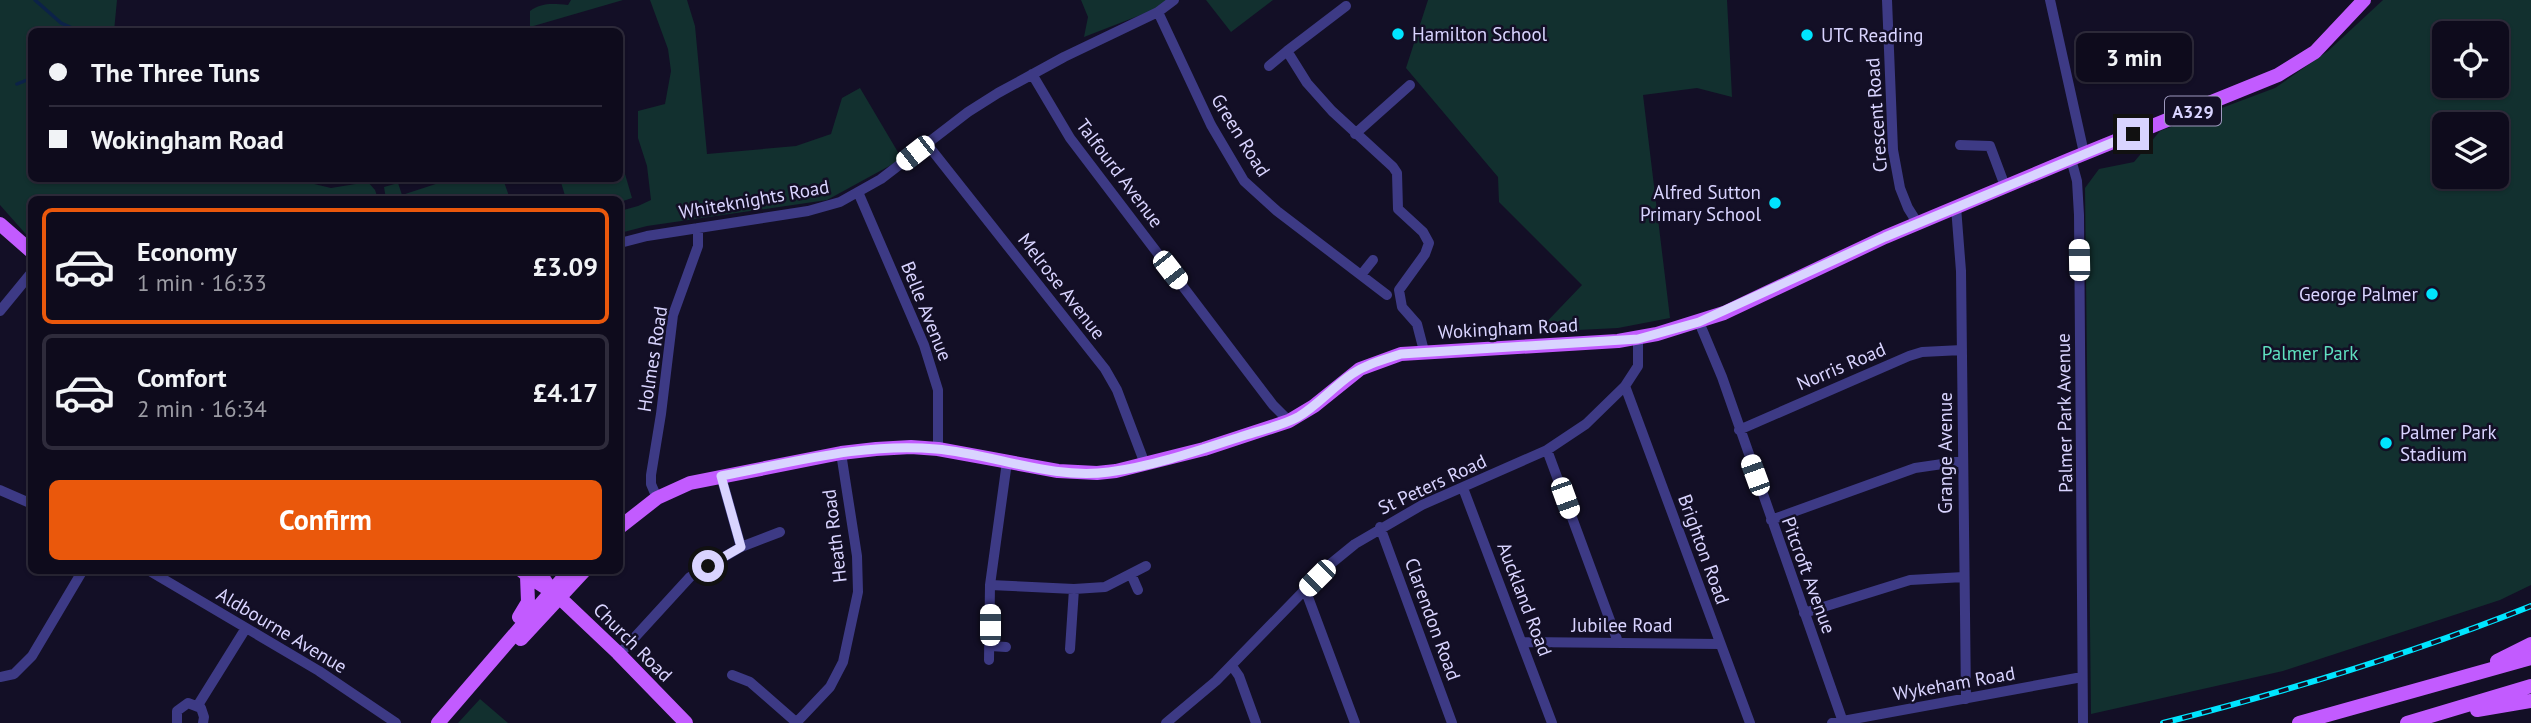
<!DOCTYPE html>
<html lang="en">
<head>
<meta charset="utf-8">
<style>
  :root { --surface:#0e0b1c; --page:#171425; --text:#f1f3f6; --muted:#9b9ba3; --line:#2e2b3b; --accent:#ea580c }
  body { margin:0; font-family:"PT Sans",sans-serif; background:var(--page); color:var(--text); height:100vh; display:flex; flex-direction:column; font-size:26px; white-space:nowrap }
  * { box-sizing:border-box; margin:0 }
  p { font-size:23px; color:var(--muted) }
  .icon { flex:none; width:38px; height:38px; fill:none; stroke:currentColor; stroke-width:2; stroke-linecap:round; stroke-linejoin:round }
  .map { position:relative; flex:1; overflow:hidden }
  .details { position:absolute; left:28px; top:196px; width:595px; height:378px; display:flex; flex-direction:column; background:var(--surface); border-radius:10px; box-shadow:0 2px 5px #0004,0 0 0 2px var(--line) }
  .details>* { flex:none }
  .banner { position:absolute; left:28px; top:28px; width:595px; height:154px; border-radius:10px; box-shadow:0 2px 5px #0004,0 0 0 2px var(--line); display:grid; align-content:center; height:154px; padding:0 21px; background:var(--surface) }
  .tools { position:absolute; left:2432px; top:21px; display:grid; gap:14px }
  .tools a { display:grid; place-items:center; width:77px; height:77px; border-radius:10px; background:var(--surface); box-shadow:0 2px 5px #0004,0 0 0 2px var(--line); font-size:35px }
  .end { position:absolute; width:32px; height:32px; margin:-16px; border:9px solid #d9d4ff; background:#111; box-shadow:0 0 0 4px #111 }
  .from { border-radius:50% }
  .bubble { position:absolute; height:49px; border-radius:10px; background:var(--surface); box-shadow:0 2px 5px #0004,0 0 0 2px var(--line); font-size:23px; font-weight:700; line-height:49px; text-align:center }
  .car { position:absolute; width:21px; height:42px; margin:-21px -10px; border-radius:9px; box-shadow:0 0 5px 2px #0007; background:linear-gradient(#fff 24%,#345 0 40%,#fff 0 76%,#345 0 86%,#fff 0) }
  .banner b { display:flex; align-items:center; gap:24px; height:66px; font-size:26px }
  .banner b+b { border-top:2px solid var(--line) }
  .banner i { width:18px; height:18px; background:var(--text) }
  ul { padding:12px 0 0; list-style:none }
  li { display:flex; align-items:center; gap:21px; height:116px; margin:0 14px 10px; padding:0 7px; border:4px solid var(--line); border-radius:10px }
  li div { flex:1 }
  li b { display:block; font-size:26px }
  li em { font-style:normal; font-weight:700 }
  li.selected { border-color:var(--accent) }
  li>.icon { width:63px; height:63px; stroke-width:1.5 }
  .primary-button { display:flex; gap:14px; margin-top:auto; padding:14px 21px }
  .primary-button a { flex:1; height:80px; border-radius:10px; background:var(--accent); color:#fff; font-size:28px; font-weight:700; line-height:80px; text-align:center }
  .map>svg:first-child { display:block }
  .green { fill:#12302f; fill-rule:evenodd }
  .lines { fill:none; stroke-linecap:round; stroke-linejoin:round }
  .stream { stroke:#0c2248; stroke-width:3.5 }
  .minor { stroke:#3d3a85; stroke-width:10 }
  .major { stroke:#c25bff; stroke-width:14 }
  .rail-casing { stroke:#00e5ff; stroke-width:6 }
  .rail { stroke:#130f26; stroke-width:3.5; stroke-dasharray:10; stroke-linecap:butt }
  .route { stroke:#d9d4ff; stroke-width:9 }
  .poi-dot { fill:#00e5ff; stroke:#130f26; stroke-width:2.5 }
  .labels { text-anchor:middle; dominant-baseline:central; stroke-width:5; stroke-linejoin:round; paint-order:stroke }
  .shield { fill:#130f26; stroke:#9e99be; stroke-width:2 }
  .shield-label { font-size:18px; font-weight:bold; fill:#d9d4ff }
  .poi-label { font-size:19px; fill:#d9d4ff; stroke:#130f26; text-anchor:start }
  .street-label { font-size:19px; fill:#d9d4ff; stroke:#130f26 }
  .park-label { font-size:19px; fill:#5fe0c0; stroke:#130f26 }
</style>
</head>
<body>
<div class="map">
<svg width="2531" height="723" viewBox="0 0 2531 723">
  <rect width="100%" height="100%" fill="#130f26"/>
  <path class="green" d="M 0,0 L 117,0 L 114,31 L 32,32 L 32,178 L 289,178 L 331,188 L 368,182 L 375,190 L 378,199 L 32,200 L 31,240 L 0,205 Z
    M 571,0 L 623,0 L 530,27 L 530,11 C 543,2 553,4 568,5 Z
    M 650,0 L 687,0 L 695,26 L 707,154 L 796,146 L 831,134 L 842,98 L 860,88 L 902,159 L 827,200 L 647,226 L 620,233 L 620,211 L 638,206 L 651,200 L 647,166 L 638,138 L 638,111 L 665,104 L 671,71 L 668,49 Z
    M 1081,0 L 1171,0 L 1156,9 L 1084,37 L 1088,17 Z
    M 1206,0 L 1273,0 L 1231,32 Z
    M 1428,0 L 1727,0 L 1732,97 L 1697,88 L 1643,95 L 1670,318 L 1618,328 L 1537,332 L 1582,285 L 1499,202 L 1498,177 L 1406,68 Z
    M 2383,0 L 2531,0 L 2531,585 L 2500,600 L 2283,671 L 2091,714 L 2085,188 L 2099,169 L 2134,162 L 2160,131 L 2275,88 L 2328,51 ZM 2445,33 L 2497,33 L 2497,86 L 2445,86 ZM 2445,124 L 2497,124 L 2497,177 L 2445,177 Z
    M 620,157 L 632,198 L 620,202 L 620,200 L 566,199 L 560,179 L 620,178 Z
    M 451,179 L 503,179 L 510,199 L 386,199 L 384,187 L 398,183 L 402,195 Z
    M 480,699 L 508,723 L 458,723 Z"/>
  <g class="lines">
    <path class="stream" d="M 35,0 L 61,23 L 81,32
      M 17,84 L 32,78
      M 268,178 L 289,181"/>
    <path class="minor" d="M 1887,0 L 1893,150 L 1900,188 L 1908,208 L 1918,224
      M 2050,0 L 2084,153
      M 1158,12 L 1211,125 L 1244,181 L 1277,211 L 1387,295
      M 1287,51 L 1346,6
      M 1269,66 L 1287,51 L 1307,83 L 1332,111 L 1393,167 L 1397,173 L 1398,209 L 1423,232 L 1429,243 L 1425,254 L 1399,290 L 1402,307 L 1417,324 L 1424,351
      M 1032,74 L 1070,138 L 1273,405 L 1289,421
      M 1355,134 L 1410,85
      M 927,144 L 1105,369 L 1117,390 L 1145,464
      M 1960,145 L 1990,146 L 2005,186
      M 2071,159 L 2077,181 L 2079,215 L 2083,723
      M 858,192 L 924,345 L 938,390 L 938,449
      M 1956,207 L 1961,271 L 1966,699
      M 620,243 L 647,236 L 808,211 L 840,202 L 881,179 L 968,112 L 998,93 L 1064,57 L 1158,12 L 1174,0
      M 1361,275 L 1373,260
      M 0,311 L 32,272
      M 1699,322 L 1722,377 L 1843,722
      M 1625,386 L 1750,723
      M 1739,430 L 1909,356 L 1922,352 L 1962,350
      M 1547,450 L 1618,642
      M 1463,488 L 1552,723
      M 0,490 L 32,504
      M 657,498 L 651,484 L 651,475 L 661,414 L 673,315 L 698,246 L 698,228
      M 1771,520 L 1915,468 L 1963,461
      M 1380,527 L 1452,723
      M 741,547 L 780,532
      M 148,570 L 319,671 L 396,723
      M 1131,574 L 1138,590
      M 990,585 L 1074,589 L 1105,587 L 1146,566
      M 1305,589 L 1355,723
      M 1804,613 L 1910,580 L 1964,577
      M 1523,642 L 1720,644
      M 991,646 L 1006,647
      M 1070,649 L 1074,589
      M 618,653 L 625,648 L 690,577 L 741,547 L 721,476
      M 989,660 L 990,585 L 1007,462
      M 1232,666 L 1239,676 L 1256,723
      M 732,675 L 750,682 L 797,723
      M 0,677 L 14,674 L 32,656 L 83,570
      M 198,705 L 246,628
      M 177,723 L 177,711 L 188,703 L 201,708 L 204,717 L 203,723
      M 796,723 L 830,687 L 843,662 L 858,592 L 857,556 L 841,453
      M 1166,723 L 1216,681 L 1328,566 L 1355,544 L 1422,505 L 1547,450 L 1586,424 L 1625,386 L 1638,366 L 1638,339
      M 1832,723 L 2082,677"/>
    <path class="major" d="M 0,224 L 32,252
      M 620,527 L 657,498 L 690,483 L 841,453 L 876,449 L 911,447 L 938,449 L 1058,471 L 1097,473 L 1116,471 L 1204,449 L 1289,421 L 1314,406 L 1360,369 L 1401,354 L 1618,341 L 1657,334 L 1724,313 L 1885,237 L 2071,159 L 2278,75 L 2315,52 L 2364,0
      M 521,570 C 534,582 548,587 560,598 L 618,653 L 686,723
      M 538,570 L 551,590
      M 519,617 L 528,602 L 527,576
      M 521,639 L 585,570
      M 2497,661 L 2531,644
      M 2477,710 L 2531,701
      M 438,723 L 570,570
      M 2299,723 L 2531,658
      M 2407,723 L 2531,686"/>
    <defs>
      <path id="rail" d="M 2163,723 C 2288,691 2411,654 2531,606"/>
    </defs>
    <use href="#rail" class="rail-casing"/>
    <use href="#rail" class="rail"/>
  </g>
  <g class="lines">
    <path class="route" d="M 708,566 L 741,547 L 721,476 C 791,463 865,442 936,449 C 994,454 1051,480 1109,472 C 1154,466 1200,450 1243,436 C 1261,430 1281,426 1298,417 C 1318,405 1333,387 1352,374 C 1367,364 1383,360 1401,354 L 1638,339 L 1699,322 L 1885,237 L 2133,134"/>
  </g>
  <g class="poi-dot">
    <circle cx="1398" cy="34" r="7"/>
    <circle cx="1807" cy="35" r="7"/>
    <circle cx="1775" cy="203" r="7"/>
    <circle cx="2432" cy="294" r="7"/>
    <circle cx="2386" cy="443" r="7"/>
  </g>
  <g class="labels">
    <rect class="shield" x="2165" y="96.5" width="56" height="29" rx="5"/>
    <g class="shield-label">
      <text x="2193" y="111">A329</text>
    </g>
    <g class="poi-label">
      <text x="1412" y="34">Hamilton School</text>
      <text x="1821" y="35">UTC Reading</text>
      <text x="1761" y="192" text-anchor="end">Alfred Sutton<tspan x="1761" dy="22">Primary School</tspan></text>
      <text x="2418" y="294" text-anchor="end">George Palmer</text>
      <text x="2400" y="432">Palmer Park<tspan x="2400" dy="22">Stadium</tspan></text>
    </g>
    <g class="street-label">
      <text transform="translate(1876 115) rotate(-94)">Crescent Road</text>
      <text transform="translate(1241 135) rotate(58)">Green Road</text>
      <text transform="translate(1120 173) rotate(53)">Talfourd Avenue</text>
      <text transform="translate(754 199) rotate(-10)">Whiteknights Road</text>
      <text transform="translate(1062 286) rotate(52)">Melrose Avenue</text>
      <text transform="translate(927 311) rotate(68)">Belle Avenue</text>
      <text transform="translate(1508 328) rotate(-3)">Wokingham Road</text>
      <text transform="translate(652 359) rotate(-81)">Holmes Road</text>
      <text transform="translate(1841 366) rotate(-23)">Norris Road</text>
      <text transform="translate(2064 413) rotate(-91)">Palmer Park Avenue</text>
      <text transform="translate(1945 453) rotate(-90)">Grange Avenue</text>
      <text transform="translate(1432 484) rotate(-25)">St Peters Road</text>
      <text transform="translate(834 536) rotate(-97)">Heath Road</text>
      <text transform="translate(1704 549) rotate(70)">Brighton Road</text>
      <text transform="translate(1809 575) rotate(70)">Pitcroft Avenue</text>
      <text transform="translate(1525 599) rotate(69)">Auckland Road</text>
      <text transform="translate(1433 619) rotate(70)">Clarendon Road</text>
      <text x="1622" y="625">Jubilee Road</text>
      <text transform="translate(282 630) rotate(31)">Aldbourne Avenue</text>
      <text transform="translate(633 642) rotate(45)">Church Road</text>
      <text transform="translate(1954 683) rotate(-10)">Wykeham Road</text>
    </g>
    <g class="park-label">
      <text x="2310" y="353">Palmer Park</text>
    </g>
  </g>
</svg>
<div class="tools">
<a><svg class="icon" aria-label="locate" viewBox="0 0 24 24"><circle cx="12" cy="12" r="6"/><path d="M12 2v4M12 18v4M2 12h4M18 12h4"/></svg></a>
<a><svg class="icon" aria-label="layers" viewBox="0 0 24 24"><path d="M12 4l9 5-9 5-9-5zM3 14l9 5 9-5"/></svg></a>
</div>
<i class="end from" style="left:708px;top:566px"></i>
<i class="end" style="left:2133px;top:134px"></i>
<div class="bubble" style="left:2076px;top:33px;width:116px">3 min</div>
<i class="car" style="left:915px;top:153px;rotate:232deg"></i>
<i class="car" style="left:2079px;top:260px;rotate:359deg"></i>
<i class="car" style="left:1170px;top:270px;rotate:142deg"></i>
<i class="car" style="left:1755px;top:475px;rotate:340deg"></i>
<i class="car" style="left:1565px;top:498px;rotate:160deg"></i>
<i class="car" style="left:1317px;top:578px;rotate:225deg"></i>
<i class="car" style="left:990px;top:625px;rotate:0deg"></i>
<div class="banner">
<b><i class="from"></i>The Three Tuns</b>
<b><i></i>Wokingham Road</b>
</div>
<section class="details">
<ul>
<li class="selected"><svg class="icon" aria-label="car" viewBox="0 0 24 24"><path d="M5 17H2v-5l4-1 3-4h7l3 4 3 1v5h-3M9 17h6M6 11h13"/><circle cx="7" cy="17" r="2"/><circle cx="17" cy="17" r="2"/></svg><div><b>Economy</b><p>1 min · 16:33</p></div><em>£3.09</em></li>
<li><svg class="icon" aria-label="car" viewBox="0 0 24 24"><path d="M5 17H2v-5l4-1 3-4h7l3 4 3 1v5h-3M9 17h6M6 11h13"/><circle cx="7" cy="17" r="2"/><circle cx="17" cy="17" r="2"/></svg><div><b>Comfort</b><p>2 min · 16:34</p></div><em>£4.17</em></li>
</ul>
<div class="primary-button"><a>Confirm</a></div>
</section>
</div>
</body>
</html>
